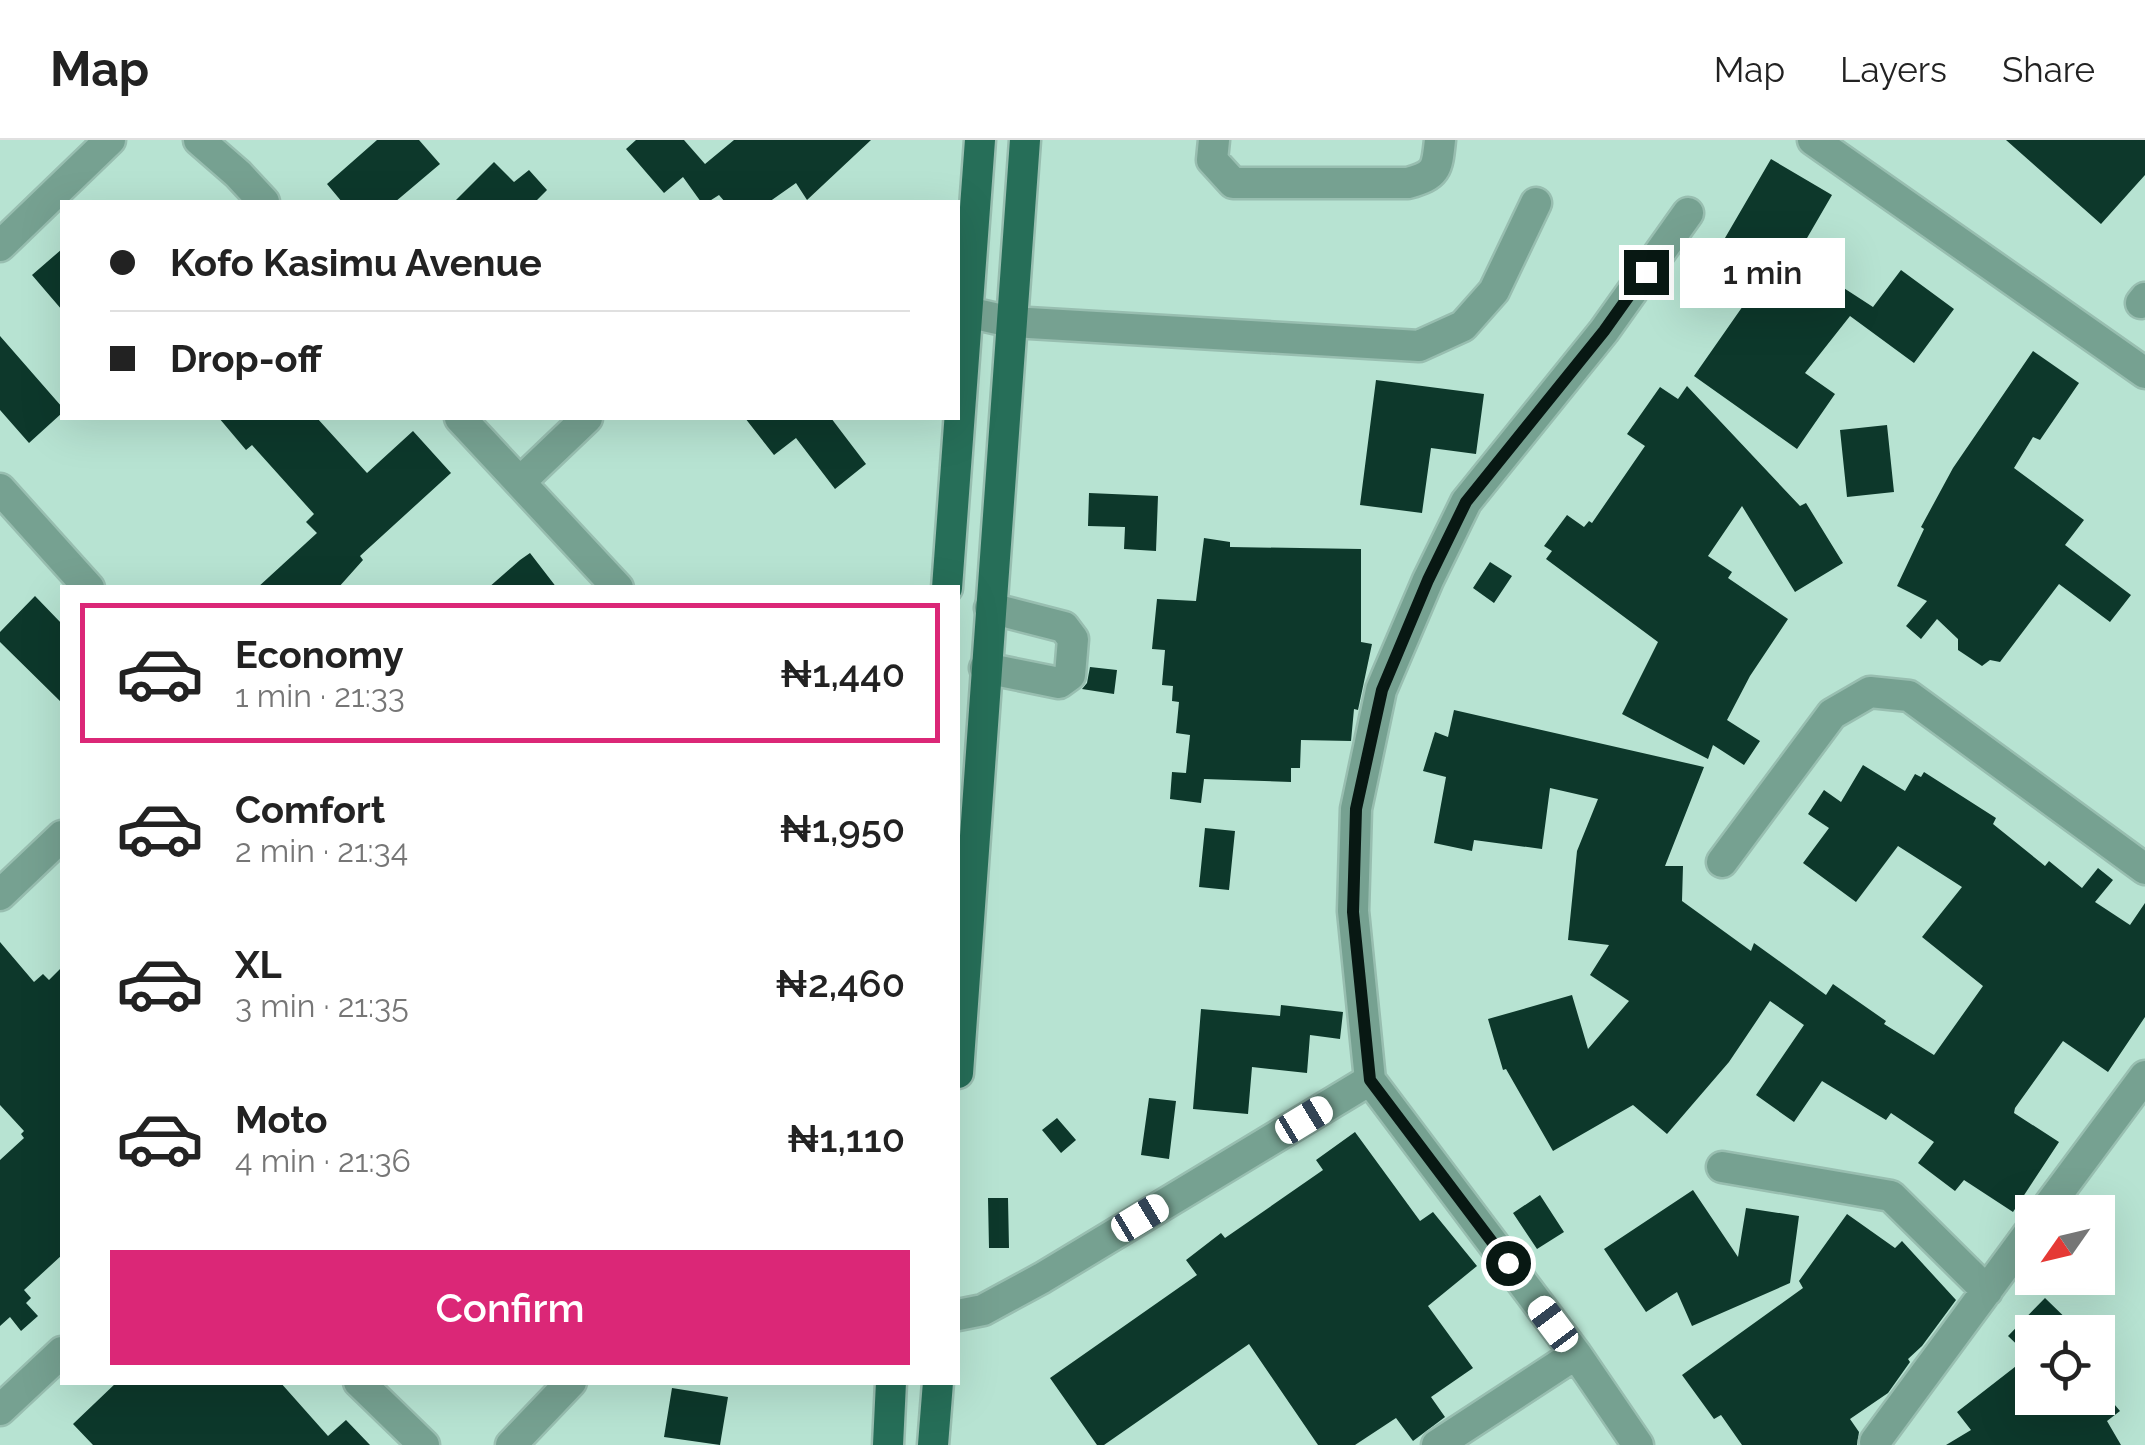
<!DOCTYPE html>
<html lang="en">
<head>
<meta charset="utf-8">
<style>
  :root { --surface:#fff; --page:#f6f6f6; --text:#222; --muted:#767676; --line:#e0e0e0; --accent:#db2777 }
  body { margin:0; font-family:Raleway,sans-serif; background:var(--page); color:var(--text); height:100vh; display:flex; flex-direction:column; font-size:38px; white-space:nowrap }
  * { box-sizing:border-box; margin:0 }
  p { font-size:32px; color:var(--muted) }
  .icon { flex:none; width:55px; height:55px; fill:none; stroke:currentColor; stroke-width:2; stroke-linecap:round; stroke-linejoin:round }
  .map { position:relative; flex:1; overflow:hidden }
  .sheet { position:absolute; left:60px; top:445px; width:900px; height:800px; display:flex; flex-direction:column; background:var(--surface); border-radius:0px; box-shadow:0 10px 40px #0002 }
  .sheet>* { flex:none }
  .top-card { position:absolute; left:60px; top:60px; width:900px; height:220px; border-radius:0px; box-shadow:0 10px 40px #0002; display:grid; align-content:center; height:220px; padding:0 50px; background:var(--surface) }
  .needle { width:65px; rotate:236deg }
  .controls { position:absolute; left:2015px; top:1055px; display:grid; gap:20px }
  .controls a { display:grid; place-items:center; width:100px; height:100px; border-radius:0px; background:var(--surface); box-shadow:0 10px 40px #0002; font-size:50px }
  .end { position:absolute; width:45px; height:45px; margin:-22px; border:12px solid #081813; background:#fff; box-shadow:0 0 0 5px #fff }
  .from { border-radius:50% }
  .bubble { position:absolute; height:70px; border-radius:0px; background:var(--surface); box-shadow:0 10px 40px #0002; font-size:32px; font-weight:600; line-height:70px; text-align:center }
  .car { position:absolute; width:30px; height:60px; margin:-30px -15px; border-radius:12px; box-shadow:0 0 8px 2px #0007; background:linear-gradient(#fff 24%,#345 0 40%,#fff 0 76%,#345 0 86%,#fff 0) }
  .top-card b { display:flex; align-items:center; gap:35px; height:95px; font-size:38px }
  .top-card b+b { border-top:2px solid var(--line) }
  .top-card i { width:25px; height:25px; background:var(--text) }
  ul { padding:18px 0 0; list-style:none }
  li { display:flex; align-items:center; gap:30px; height:140px; margin:0 20px 15px; padding:0 30px; border:5px solid transparent; border-radius:0px }
  li div { flex:1 }
  li b { display:block; font-size:38px }
  li em { font-style:normal; font-weight:600 }
  li.active { border-color:var(--accent) }
  li>.icon { width:90px; height:90px; stroke-width:1.5 }
  .action { display:flex; gap:20px; margin-top:auto; padding:20px 50px }
  .action a { flex:1; height:115px; border-radius:0px; background:var(--accent); color:#fff; font-size:40px; font-weight:600; line-height:115px; text-align:center }
  header { display:flex; align-items:center; gap:60px; box-sizing:border-box; height:140px; padding:0 50px; background:var(--surface); border-bottom:2px solid var(--line) }
  header strong { font-size:48px }
  nav { display:flex; gap:55px; margin-inline-start:auto; font-size:35px }
  .map>svg:first-child { display:block }
  .building { fill:#0d382b }
  .lines { fill:none; stroke-linecap:round; stroke-linejoin:round }
  .minor-casing { stroke:#98beb0; stroke-width:35 }
  .major-casing { stroke:#98beb0; stroke-width:35 }
  .minor { stroke:#76a191; stroke-width:30 }
  .major { stroke:#266e58; stroke-width:30 }
  .route { stroke:#081813; stroke-width:12 }
</style>
</head>
<body>
<header>
<strong>Map</strong>
<nav><a>Map</a><a>Layers</a><a>Share</a></nav>
</header>
<div class="map">
<svg width="2145" height="1305" viewBox="0 0 2145 1305">
  <rect width="100%" height="100%" fill="#b7e3d2"/>
  <path class="building" d="M 377,0 L 419,0 L 440,24 L 395,62 L 342,62 L 327,44 Z
    M 636,0 L 684,0 L 705,24 L 734,0 L 871,0 L 807,60 L 796,43 L 769,62 L 725,62 L 719,55 L 708,62 L 701,62 L 683,37 L 664,53 L 626,9 Z
    M 2006,0 L 2145,0 L 2145,35 L 2101,84 Z
    M 1771,19 L 1832,55 L 1796,117 L 1873,167 L 1901,130 L 1954,169 L 1914,223 L 1850,176 L 1805,233 L 1835,254 L 1797,309 L 1694,236 L 1766,133 L 1744,116 L 1721,144 L 1704,134 Z
    M 494,22 L 514,42 L 529,30 L 547,50 L 535,62 L 454,62 Z
    M 62,109 L 62,170 L 32,135 Z
    M 0,196 L 62,267 L 62,273 L 29,303 L 0,270 Z
    M 2033,211 L 2079,243 L 2040,300 L 2033,297 L 2014,328 L 2084,380 L 2065,405 L 2131,455 L 2110,482 L 2059,444 L 2000,522 L 1990,520 L 1982,526 L 1958,510 L 1958,499 L 1937,479 L 1921,499 L 1906,486 L 1927,461 L 1897,446 L 1924,389 L 1921,387 L 1953,328 Z
    M 1376,240 L 1484,254 L 1476,314 L 1431,308 L 1422,373 L 1360,365 Z
    M 1687,246 L 1800,366 L 1806,363 L 1843,423 L 1795,452 L 1742,366 L 1708,416 L 1732,432 L 1728,438 L 1788,479 L 1750,536 L 1727,580 L 1760,601 L 1744,625 L 1713,605 L 1708,619 L 1622,574 L 1658,502 L 1546,419 L 1552,411 L 1544,406 L 1567,375 L 1584,387 L 1589,381 L 1592,383 L 1645,306 L 1627,294 L 1660,247 L 1678,259 Z
    M 219,278 L 317,278 L 367,333 L 413,291 L 451,333 L 360,416 L 363,420 L 338,448 L 257,448 L 317,393 L 306,382 L 314,374 L 252,305 L 246,310 Z
    M 745,278 L 831,278 L 866,324 L 835,349 L 796,298 L 774,315 Z
    M 1887,285 L 1894,352 L 1847,357 L 1840,290 Z
    M 1089,353 L 1158,356 L 1156,411 L 1124,409 L 1125,387 L 1088,386 Z
    M 1204,398 L 1230,402 L 1230,407 L 1361,409 L 1361,502 L 1372,504 L 1358,570 L 1354,569 L 1351,601 L 1301,600 L 1300,628 L 1291,628 L 1291,642 L 1204,639 L 1201,663 L 1170,659 L 1172,632 L 1186,633 L 1190,595 L 1176,593 L 1179,562 L 1172,561 L 1173,546 L 1162,545 L 1165,510 L 1152,509 L 1157,459 L 1196,461 Z
    M 530,413 L 557,448 L 488,448 L 520,420 Z
    M 1490,422 L 1512,436 L 1494,463 L 1473,448 Z
    M 35,456 L 62,484 L 62,563 L 0,502 L 0,492 Z
    M 1090,527 L 1117,530 L 1114,554 L 1082,549 L 1087,543 Z
    M 1454,570 L 1704,627 L 1665,726 L 1683,726 L 1682,761 L 1751,811 L 1754,803 L 1826,855 L 1833,844 L 1886,881 L 1884,884 L 1934,915 L 1983,846 L 1922,797 L 1962,747 L 1898,706 L 1856,762 L 1803,723 L 1829,688 L 1808,674 L 1824,650 L 1841,662 L 1863,625 L 1905,651 L 1915,634 L 1921,637 L 1924,632 L 1996,678 L 1993,684 L 2045,726 L 2049,721 L 2082,748 L 2098,728 L 2113,740 L 2095,762 L 2130,785 L 2145,763 L 2145,877 L 2108,932 L 2063,901 L 2015,968 L 2014,973 L 2059,1002 L 2013,1072 L 1964,1040 L 1955,1051 L 1918,1023 L 1934,1002 L 1891,973 L 1886,980 L 1822,941 L 1794,982 L 1756,955 L 1804,885 L 1770,861 L 1729,922 L 1667,994 L 1633,965 L 1553,1011 L 1506,929 L 1503,930 L 1488,879 L 1572,855 L 1588,909 L 1629,861 L 1590,835 L 1609,805 L 1568,800 L 1577,711 L 1598,659 L 1550,648 L 1542,709 L 1474,700 L 1472,711 L 1434,703 L 1446,637 L 1423,631 L 1435,592 L 1448,597 Z
    M 1205,688 L 1235,691 L 1229,750 L 1199,747 Z
    M 0,802 L 34,842 L 43,834 L 49,840 L 62,827 L 62,1115 L 24,1150 L 31,1158 L 26,1163 L 38,1176 L 21,1191 L 10,1177 L 0,1186 L 0,1020 L 24,998 L 21,994 L 24,991 L 0,965 Z
    M 1281,865 L 1343,872 L 1340,899 L 1310,895 L 1307,933 L 1252,927 L 1248,974 L 1193,969 L 1201,869 L 1280,876 Z
    M 1149,958 L 1176,961 L 1169,1019 L 1141,1015 Z
    M 1057,978 L 1076,1000 L 1061,1013 L 1042,990 Z
    M 1355,992 L 1420,1081 L 1433,1072 L 1477,1126 L 1428,1166 L 1473,1228 L 1431,1257 L 1445,1277 L 1413,1301 L 1396,1278 L 1355,1305 L 1318,1305 L 1249,1204 L 1104,1305 L 1097,1305 L 1050,1238 L 1197,1135 L 1186,1120 L 1221,1093 L 1225,1098 L 1323,1030 L 1316,1020 Z
    M 1693,1050 L 1738,1117 L 1746,1068 L 1799,1076 L 1790,1143 L 1692,1186 L 1677,1152 L 1646,1172 L 1604,1109 Z
    M 1540,1055 L 1564,1092 L 1537,1109 L 1513,1073 Z
    M 988,1058 L 1008,1058 L 1009,1108 L 989,1108 Z
    M 1847,1074 L 1895,1108 L 1902,1101 L 1956,1160 L 1922,1206 L 1908,1219 L 1910,1222 L 1888,1253 L 1850,1279 L 1859,1292 L 1857,1305 L 1742,1305 L 1721,1275 L 1714,1279 L 1682,1235 L 1803,1148 L 1799,1141 Z
    M 2045,1158 L 2080,1192 L 2032,1192 L 2032,1258 L 2109,1258 L 2120,1271 L 2107,1281 L 2121,1305 L 1946,1305 L 1971,1290 L 1957,1272 L 2029,1216 L 2008,1196 Z
    M 117,1242 L 280,1242 L 328,1296 L 346,1280 L 370,1305 L 93,1305 L 73,1284 Z
    M 672,1248 L 728,1257 L 720,1305 L 664,1297 Z"/>
  <g class="lines">
    <defs>
      <path id="minor" d="M 199,0 L 238,34 L 264,62
        M 1214,0 L 1212,20 L 1233,43 L 1408,43 C 1437,35 1437,29 1440,0
        M 1813,0 L 2145,233
        M 0,106 L 110,0
        M 2141,163 L 2145,158
        M 967,172 L 1011,182 L 1419,206 L 1463,186 L 1494,151 L 1536,63
        M 460,278 L 618,448
        M 520,342 L 587,278
        M 0,349 L 89,448
        M 985,528 L 1059,543 L 1070,535 L 1073,499 L 1064,487 L 990,468
        M 1722,722 L 1832,574 L 1870,552 L 1909,556 L 2145,729
        M 0,755 L 62,696
        M 1370,940 L 1576,1214 L 1638,1305
        M 1722,1027 L 1891,1056 L 1987,1151
        M 2044,1072 L 2145,936
        M 958,1175 L 983,1170 L 1042,1138 L 1370,940 L 1353,771 L 1356,669 L 1381,550 L 1428,440 L 1466,362 L 1604,191 L 1688,73
        M 359,1242 L 424,1305
        M 0,1270 L 62,1212
        M 1875,1302 L 2032,1089
        M 511,1305 L 571,1242
        M 1437,1305 L 1576,1214"/>
      <path id="major" d="M 947,448 L 980,0
        M 958,933 L 1025,0
        M 888,1305 L 891,1242
        M 933,1305 L 938,1242"/>
    </defs>
    <use href="#minor" class="minor-casing"/>
    <use href="#major" class="major-casing"/>
    <use href="#minor" class="minor"/>
    <use href="#major" class="major"/>
  </g>
  <g class="lines">
    <path class="route" d="M 1508,1123 L 1370,940 L 1353,772 L 1356,669 L 1382,550 L 1428,440 L 1466,362 L 1604,191 L 1646,132"/>
  </g>
</svg>
<div class="controls">
<a><svg class="needle" viewBox="-14 -14 28 28"><path d="M0-13l5 13h-10z" fill="#e53935"/><path d="M0 13l5-13h-10z" fill="#767676"/></svg></a>
<a><svg class="icon" aria-label="locate" viewBox="0 0 24 24"><circle cx="12" cy="12" r="6"/><path d="M12 2v4M12 18v4M2 12h4M18 12h4"/></svg></a>
</div>
<i class="end from" style="left:1508px;top:1123px"></i>
<i class="end" style="left:1646px;top:132px"></i>
<div class="bubble" style="left:1680px;top:98px;width:165px">1 min</div>
<i class="car" style="left:1304px;top:980px;rotate:59deg"></i>
<i class="car" style="left:1140px;top:1078px;rotate:59deg"></i>
<i class="car" style="left:1553px;top:1184px;rotate:323deg"></i>
<div class="top-card">
<b><i class="from"></i>Kofo Kasimu Avenue</b>
<b><i></i>Drop-off</b>
</div>
<section class="sheet">
<ul>
<li class="active"><svg class="icon" aria-label="car" viewBox="0 0 24 24"><path d="M5 17H2v-5l4-1 3-4h7l3 4 3 1v5h-3M9 17h6M6 11h13"/><circle cx="7" cy="17" r="2"/><circle cx="17" cy="17" r="2"/></svg><div><b>Economy</b><p>1 min · 21:33</p></div><em>₦1,440</em></li>
<li><svg class="icon" aria-label="car" viewBox="0 0 24 24"><path d="M5 17H2v-5l4-1 3-4h7l3 4 3 1v5h-3M9 17h6M6 11h13"/><circle cx="7" cy="17" r="2"/><circle cx="17" cy="17" r="2"/></svg><div><b>Comfort</b><p>2 min · 21:34</p></div><em>₦1,950</em></li>
<li><svg class="icon" aria-label="car" viewBox="0 0 24 24"><path d="M5 17H2v-5l4-1 3-4h7l3 4 3 1v5h-3M9 17h6M6 11h13"/><circle cx="7" cy="17" r="2"/><circle cx="17" cy="17" r="2"/></svg><div><b>XL</b><p>3 min · 21:35</p></div><em>₦2,460</em></li>
<li><svg class="icon" aria-label="car" viewBox="0 0 24 24"><path d="M5 17H2v-5l4-1 3-4h7l3 4 3 1v5h-3M9 17h6M6 11h13"/><circle cx="7" cy="17" r="2"/><circle cx="17" cy="17" r="2"/></svg><div><b>Moto</b><p>4 min · 21:36</p></div><em>₦1,110</em></li>
</ul>
<div class="action"><a>Confirm</a></div>
</section>
</div>
</body>
</html>
